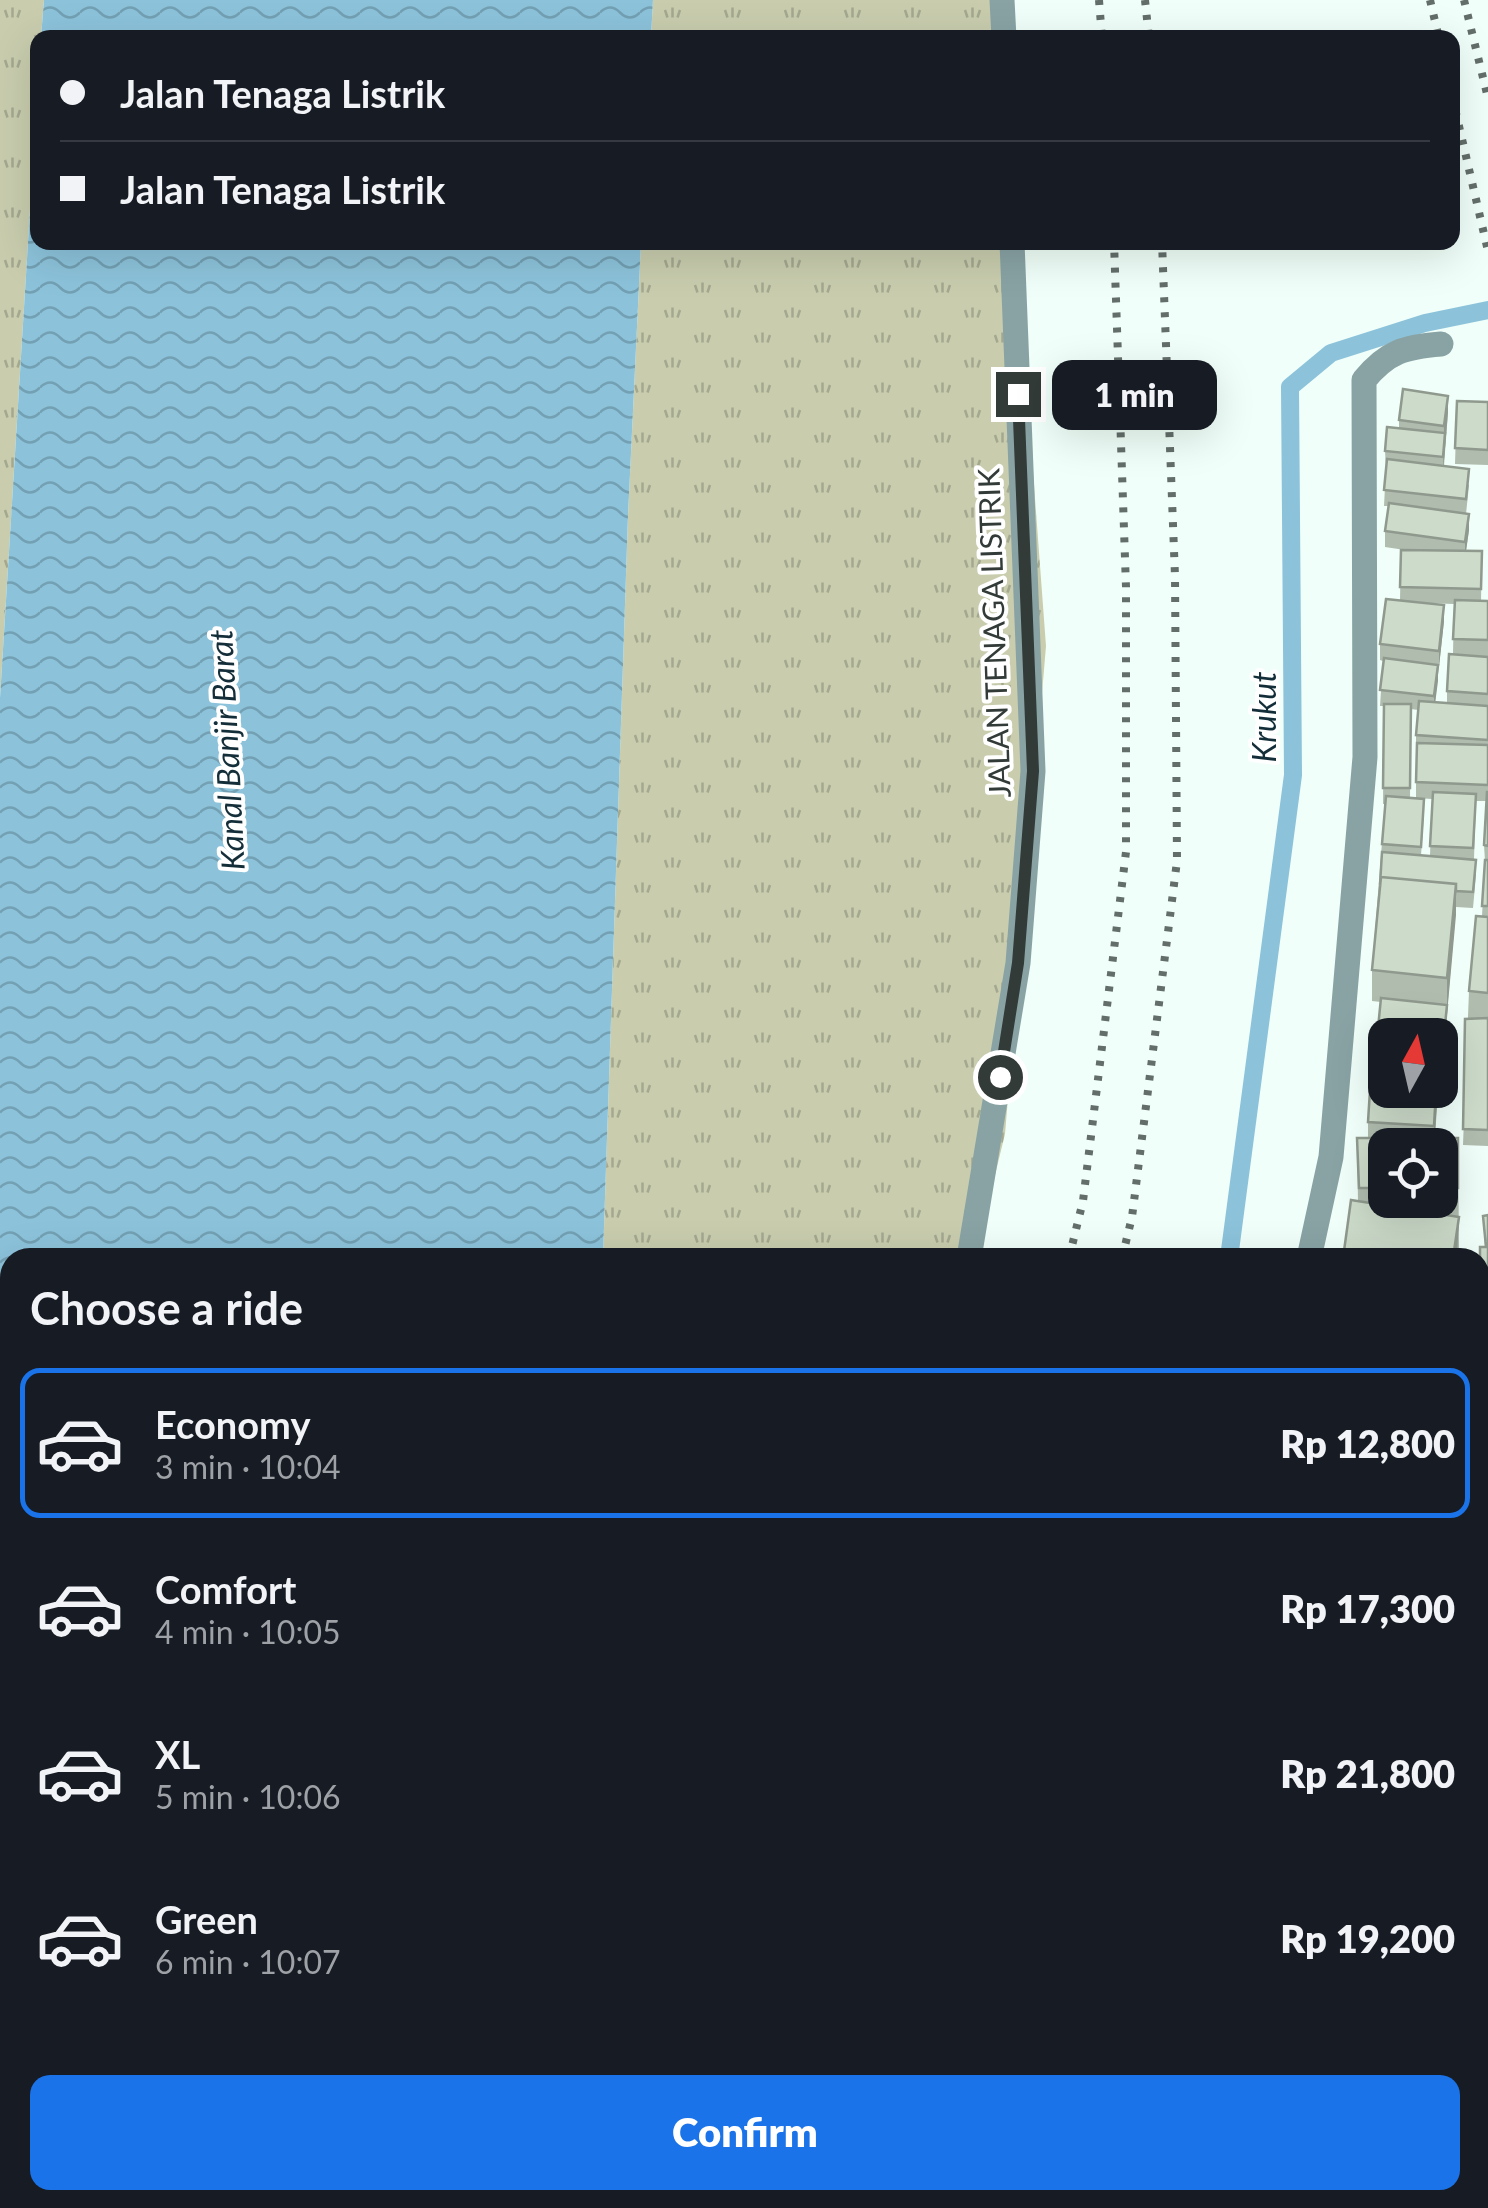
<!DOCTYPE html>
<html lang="en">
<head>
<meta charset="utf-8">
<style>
  :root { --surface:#171b24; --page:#242831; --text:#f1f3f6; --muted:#9ea1a6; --line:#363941; --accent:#1a73e8 }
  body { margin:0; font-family:Lato,sans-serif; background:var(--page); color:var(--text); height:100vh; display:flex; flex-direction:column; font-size:38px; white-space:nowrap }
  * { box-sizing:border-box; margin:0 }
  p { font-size:32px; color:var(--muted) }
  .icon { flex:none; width:55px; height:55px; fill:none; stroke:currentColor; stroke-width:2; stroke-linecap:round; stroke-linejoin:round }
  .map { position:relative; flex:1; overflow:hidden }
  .side { position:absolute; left:0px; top:1248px; width:1490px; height:962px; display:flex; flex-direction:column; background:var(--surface); border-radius:30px 30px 0 0; box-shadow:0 10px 40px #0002 }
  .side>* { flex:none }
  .banner { position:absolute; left:30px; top:30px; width:1430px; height:220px; border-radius:20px; box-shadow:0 10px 40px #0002; display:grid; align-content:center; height:220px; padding:0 30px; background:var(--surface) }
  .needle { width:65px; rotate:8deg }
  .buttons { position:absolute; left:1368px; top:1018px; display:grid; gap:20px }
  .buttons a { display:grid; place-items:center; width:90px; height:90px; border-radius:20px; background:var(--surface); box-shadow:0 10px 40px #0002; font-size:50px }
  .end { position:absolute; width:45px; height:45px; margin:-22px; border:12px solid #323b38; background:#fff; box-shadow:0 0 0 5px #fff }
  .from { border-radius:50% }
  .bubble { position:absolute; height:70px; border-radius:20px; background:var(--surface); box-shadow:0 10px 40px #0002; font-size:32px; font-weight:800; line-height:70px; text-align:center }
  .banner b { display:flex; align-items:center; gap:35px; height:95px; font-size:38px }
  .banner b+b { border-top:2px solid var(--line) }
  .banner i { width:25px; height:25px; background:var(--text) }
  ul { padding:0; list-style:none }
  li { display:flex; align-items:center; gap:30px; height:150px; margin:0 20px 15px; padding:0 10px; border:5px solid transparent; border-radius:20px }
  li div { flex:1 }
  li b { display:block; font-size:38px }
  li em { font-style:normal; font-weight:800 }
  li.active { border-color:var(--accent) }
  li>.icon { width:90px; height:90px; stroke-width:1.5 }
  h2 { padding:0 30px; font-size:45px; line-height:120px }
  .cta { display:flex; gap:20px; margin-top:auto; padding:20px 30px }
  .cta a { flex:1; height:115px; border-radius:20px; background:var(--accent); color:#fff; font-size:40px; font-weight:800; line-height:115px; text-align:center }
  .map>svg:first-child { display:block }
  .grass { fill:url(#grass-tufts) }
  .water { fill:url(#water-waves) }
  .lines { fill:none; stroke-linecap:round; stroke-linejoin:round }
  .stream { stroke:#8cc3db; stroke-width:18 }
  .minor { stroke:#89a3a4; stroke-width:25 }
  .rail { stroke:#636e6a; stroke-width:8; stroke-dasharray:5 10; stroke-linecap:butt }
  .wall { fill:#afbcae; fill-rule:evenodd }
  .shaded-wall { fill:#8f998d }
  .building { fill:#ccdbca; stroke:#8f998d; stroke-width:2.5 }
  .route { stroke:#323b38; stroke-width:12 }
  .labels { text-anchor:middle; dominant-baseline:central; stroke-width:8; stroke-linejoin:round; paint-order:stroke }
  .street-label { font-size:30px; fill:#323b38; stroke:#fff }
  .water-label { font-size:32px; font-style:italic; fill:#132e39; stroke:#fff }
</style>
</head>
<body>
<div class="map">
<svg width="1488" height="2208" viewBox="0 0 1488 2208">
  <defs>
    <pattern id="grass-tufts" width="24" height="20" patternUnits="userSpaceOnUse" patternTransform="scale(2.5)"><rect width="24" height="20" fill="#c9cdae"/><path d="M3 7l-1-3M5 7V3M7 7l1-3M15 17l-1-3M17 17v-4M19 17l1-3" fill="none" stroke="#a4a88f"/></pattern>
    <pattern id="water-waves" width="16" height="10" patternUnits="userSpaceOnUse" patternTransform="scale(2.5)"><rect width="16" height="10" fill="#8cc3db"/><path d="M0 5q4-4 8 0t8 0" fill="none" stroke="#73a0b3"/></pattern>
  </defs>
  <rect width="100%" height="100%" fill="#f0fff9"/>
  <path class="grass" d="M 0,0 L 44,0 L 41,37 L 38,38 L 37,96 L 0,698 Z
    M 653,0 L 998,0 L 1001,38 L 651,38 Z
    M 641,243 L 1016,243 L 1046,646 L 1005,1134 L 975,1257 L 603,1257 L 628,516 Z
    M 0,1631 L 10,1677 L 10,2200 L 90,2200 L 89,2208 L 0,2208 Z
    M 428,2200 L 582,2200 L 578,2208 L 427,2208 Z"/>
  <path class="water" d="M 44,0 L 653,0 L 651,37 L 41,37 Z
    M 37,96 L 38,242 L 641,243 L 628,516 L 603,1257 L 10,1258 L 10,1677 L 0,1631 L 0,698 Z
    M 90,2200 L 428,2200 L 427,2208 L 89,2208 Z"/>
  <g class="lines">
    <path class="stream" d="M 1229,1258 L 1293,775 L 1290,387 L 1331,353 L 1425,323 L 1488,310
      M 831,2208 L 836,2200"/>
    <path class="minor" d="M 1002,0 L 1004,38
      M 969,1258 L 1018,963 L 1033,771 L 1012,242
      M 1309,1258 L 1331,1157 L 1365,757 L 1364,380 C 1388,351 1405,347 1441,344
      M 577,2208 L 581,2200
      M 898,2208 L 904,2200"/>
    <path class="rail" d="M 1099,0 L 1102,38
      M 1145,0 L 1149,38
      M 1430,0 L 1439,38
      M 1464,0 L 1488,98
      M 1452,96 L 1488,251
      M 1069,1258 L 1083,1201 L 1126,852 L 1126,587 L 1114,242
      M 1122,1258 L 1132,1217 L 1177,861 L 1175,576 L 1162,242
      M 680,2208 L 685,2200
      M 742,2208 L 747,2200"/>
  </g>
  <path class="wall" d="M 1457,401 L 1488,402 L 1488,465 L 1455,464 Z
    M 1448,412 L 1444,466 L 1469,485 L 1466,514 L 1469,530 L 1466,551 L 1482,551 L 1481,601 L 1488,601 L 1488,1146 L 1463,1145 L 1469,991 L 1482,916 L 1485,861 L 1484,845 L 1487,801 L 1476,801 L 1474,859 L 1476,875 L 1473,908 L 1456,907 L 1441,1081 L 1440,1035 L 1385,1035 L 1438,1090 L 1435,1138 L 1458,1138 L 1459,1248 L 1457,1258 L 1344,1258 L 1344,1251 L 1358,1201 L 1357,1138 L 1368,1138 L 1368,1122 L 1381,1002 L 1372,1001 L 1372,970 L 1385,804 L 1383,804 L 1384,706 L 1380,706 L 1383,661 L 1380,660 L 1380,644 L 1400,600 L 1401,550 L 1405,550 L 1385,547 L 1385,531 L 1389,506 L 1384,506 L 1386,467 L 1385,451 L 1399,429 L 1399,420 ZM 1425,603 L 1454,604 L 1453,654 L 1447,691 L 1447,703 L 1435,702 L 1444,621 ZM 1411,709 L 1418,710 L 1416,735 L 1416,798 L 1432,799 L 1430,856 L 1421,855 L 1424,815 L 1410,798 ZM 1385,1145 L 1440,1145 L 1440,1200 L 1385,1200 Z
    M 1488,1215 L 1488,1335 L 1480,1335 L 1480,1247 L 1485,1247 L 1483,1216 Z
    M 1480,1431 L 1488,1432 L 1488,1514 L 1481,1571 Z
    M 1488,1562 L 1488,2208 L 1444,2208 L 1444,2200 L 1480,2200 L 1480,1599 Z
    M 1381,2200 L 1438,2200 L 1437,2208 L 1320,2208 Z"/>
  <path class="shaded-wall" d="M 1448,396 L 1448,412 L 1443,473 L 1444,426 Z
    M 1469,514 L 1469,530 L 1465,558 L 1465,542 Z
    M 1444,605 L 1444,621 L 1439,667 L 1439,651 Z
    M 1438,665 L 1438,681 L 1434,712 L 1434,696 Z
    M 1456,884 L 1456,915 L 1441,1081 L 1441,1066 L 1447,1008 L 1447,978 Z
    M 1436,1090 L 1438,1090 L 1434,1145 L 1434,1126 Z
    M 1459,1217 L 1457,1258 L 1453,1258 Z
    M 1488,1483 L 1488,1514 L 1481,1571 L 1481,1540 Z"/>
  <path class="building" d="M 1403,389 L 1448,396 L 1444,426 L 1399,420 Z
    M 1457,401 L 1488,402 L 1488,450 L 1455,448 Z
    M 1387,427 L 1445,433 L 1443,457 L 1385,451 Z
    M 1387,459 L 1469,469 L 1466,499 L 1384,490 Z
    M 1389,503 L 1469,514 L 1465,542 L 1385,531 Z
    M 1401,550 L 1482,551 L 1481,589 L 1400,587 Z
    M 1386,599 L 1444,605 L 1439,651 L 1380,644 Z
    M 1455,600 L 1488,601 L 1488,640 L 1453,639 Z
    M 1449,654 L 1488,657 L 1488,694 L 1447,691 Z
    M 1384,658 L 1438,665 L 1434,696 L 1380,690 Z
    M 1419,701 L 1488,706 L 1488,740 L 1416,735 Z
    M 1384,704 L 1411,704 L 1410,788 L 1383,788 Z
    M 1417,743 L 1488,745 L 1488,785 L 1416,782 Z
    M 1433,792 L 1476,794 L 1473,848 L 1430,846 Z
    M 1487,792 L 1488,792 L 1488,846 L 1484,845 Z
    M 1386,796 L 1424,799 L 1421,847 L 1382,844 Z
    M 1382,852 L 1476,860 L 1473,892 L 1456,891 L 1456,884 L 1381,877 L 1380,885 Z
    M 1485,860 L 1488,860 L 1488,906 L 1482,906 Z
    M 1381,877 L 1456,884 L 1447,978 L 1372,970 Z
    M 1476,916 L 1488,917 L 1488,993 L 1469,991 Z
    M 1381,998 L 1447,1005 L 1441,1066 L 1440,1035 L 1385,1035 L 1385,1058 L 1375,1058 Z
    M 1488,1018 L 1488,1130 L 1463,1129 L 1465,1019 Z
    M 1372,1058 L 1385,1058 L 1385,1090 L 1436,1090 L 1434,1126 L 1368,1122 Z
    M 1357,1138 L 1458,1138 L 1458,1188 L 1440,1188 L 1440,1145 L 1385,1145 L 1385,1188 L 1359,1188 Z
    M 1351,1200 L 1459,1217 L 1453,1258 L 1383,1258 L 1344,1251 Z
    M 1488,1215 L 1488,1247 L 1486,1247 L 1483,1216 Z
    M 1480,1247 L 1488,1247 L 1488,1304 L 1480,1304 Z
    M 1480,1431 L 1488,1432 L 1488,1483 L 1481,1540 Z
    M 1485,1561 L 1488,1562 L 1488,1631 L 1480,1630 L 1480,1599 Z
    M 1480,1649 L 1488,1650 L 1488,1704 L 1480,1703 Z
    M 1480,1720 L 1488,1721 L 1488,1768 L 1480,1767 Z
    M 1480,1780 L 1488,1781 L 1488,1840 L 1480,1839 Z
    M 1480,1868 L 1488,1869 L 1488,1933 L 1480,1932 Z
    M 1480,1957 L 1488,1958 L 1488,2005 L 1480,2004 Z
    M 1480,2006 L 1488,2007 L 1488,2081 L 1480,2080 Z
    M 1480,2099 L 1488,2100 L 1488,2198 L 1480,2197 Z
    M 924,2200 L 982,2200 L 981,2208 L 923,2208 Z
    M 1001,2200 L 1061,2200 L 1060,2208 L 1000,2208 Z
    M 1321,2200 L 1374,2200 L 1421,2208 L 1320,2208 Z
    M 1230,2202 L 1270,2208 L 1230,2208 Z"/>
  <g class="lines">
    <path class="route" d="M 1000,1077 L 1018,963 L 1033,771 L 1018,394"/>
  </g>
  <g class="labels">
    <g class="street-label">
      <text transform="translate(993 633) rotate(-92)">JALAN TENAGA LISTRIK</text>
    </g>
    <g class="water-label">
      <text transform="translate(1263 717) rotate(-90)">Krukut</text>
      <text transform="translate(226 750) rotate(-93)">Kanal Banjir Barat</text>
    </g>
  </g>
</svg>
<div class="buttons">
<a><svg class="needle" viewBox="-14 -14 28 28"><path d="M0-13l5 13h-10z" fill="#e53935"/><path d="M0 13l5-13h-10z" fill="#9ea1a6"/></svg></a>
<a><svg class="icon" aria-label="locate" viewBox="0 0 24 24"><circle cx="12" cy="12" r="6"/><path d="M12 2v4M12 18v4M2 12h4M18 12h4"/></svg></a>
</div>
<i class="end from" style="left:1000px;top:1077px"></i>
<i class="end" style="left:1018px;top:394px"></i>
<div class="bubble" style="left:1052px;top:360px;width:165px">1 min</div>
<div class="banner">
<b><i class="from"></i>Jalan Tenaga Listrik</b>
<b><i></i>Jalan Tenaga Listrik</b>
</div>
<section class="side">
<h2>Choose a ride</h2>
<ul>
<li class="active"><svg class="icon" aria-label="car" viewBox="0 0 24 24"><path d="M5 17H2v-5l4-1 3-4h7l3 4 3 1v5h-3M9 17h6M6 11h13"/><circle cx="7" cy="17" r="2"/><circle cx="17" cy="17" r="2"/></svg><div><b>Economy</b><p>3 min · 10:04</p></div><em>Rp 12,800</em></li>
<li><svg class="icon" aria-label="car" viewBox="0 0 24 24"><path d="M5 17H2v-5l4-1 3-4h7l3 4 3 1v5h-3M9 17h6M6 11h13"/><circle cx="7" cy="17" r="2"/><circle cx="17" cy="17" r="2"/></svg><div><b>Comfort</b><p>4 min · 10:05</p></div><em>Rp 17,300</em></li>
<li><svg class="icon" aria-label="car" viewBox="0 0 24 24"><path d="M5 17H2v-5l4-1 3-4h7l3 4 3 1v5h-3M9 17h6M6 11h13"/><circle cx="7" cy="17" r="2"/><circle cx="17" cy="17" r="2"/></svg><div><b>XL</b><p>5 min · 10:06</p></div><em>Rp 21,800</em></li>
<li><svg class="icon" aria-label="car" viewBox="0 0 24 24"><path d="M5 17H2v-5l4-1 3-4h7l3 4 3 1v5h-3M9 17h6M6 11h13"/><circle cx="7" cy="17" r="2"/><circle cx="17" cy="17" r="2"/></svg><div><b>Green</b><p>6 min · 10:07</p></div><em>Rp 19,200</em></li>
</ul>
<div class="cta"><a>Confirm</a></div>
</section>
</div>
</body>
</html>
